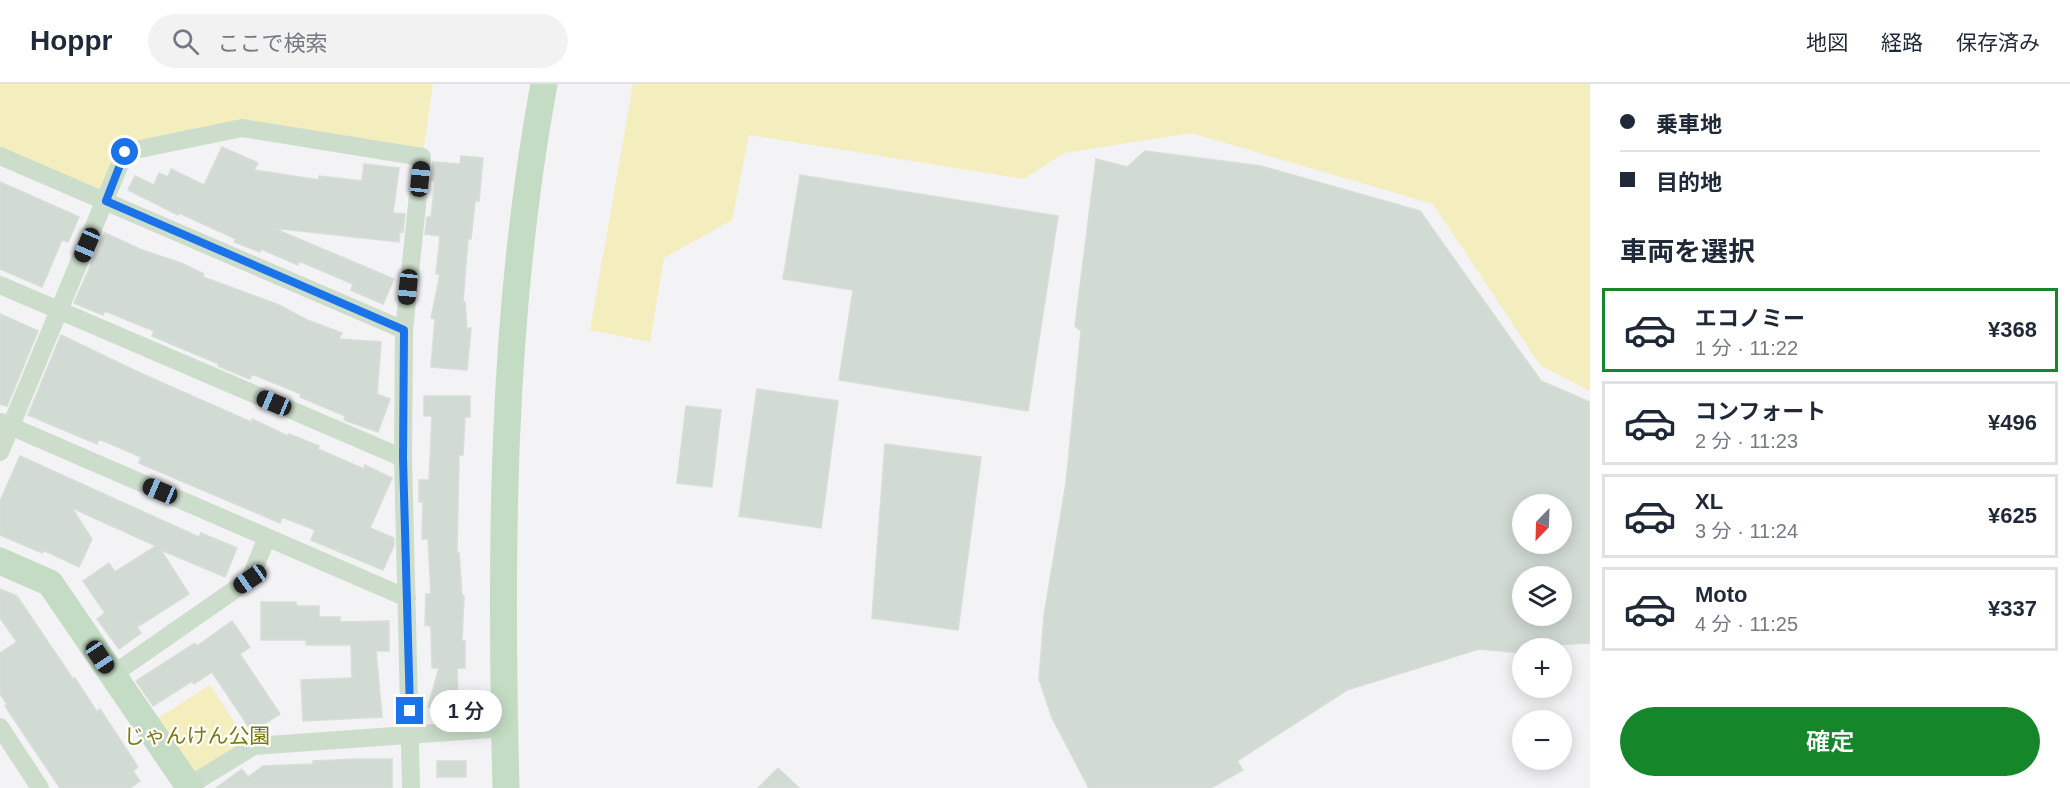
<!DOCTYPE html>
<html lang="ja">
<head>
<meta charset="utf-8">
<style>
  :root { --surface:#fff; --page:#f2f2f3; --text:#1f2937; --muted:#747a83; --line:#e0e1e3; --accent:#15862a }
  body { margin:0; font-family:Arial,"Noto Sans JP",sans-serif; background:var(--page); color:var(--text); height:100vh; display:flex; flex-direction:column; font-size:22px; white-space:nowrap }
  * { box-sizing:border-box; margin:0 }
  p { font-size:20px; color:var(--muted) }
  .icon { flex:none; width:33px; height:33px; fill:none; stroke:currentColor; stroke-width:2; stroke-linecap:round; stroke-linejoin:round }
  .map { position:relative; flex:1; overflow:hidden }
  .sheet { display:flex; flex-direction:column; background:var(--surface); width:480px }
  .sheet>* { flex:none }
  .hud { display:grid; align-content:center; height:132px; padding:0 30px; background:var(--surface) }
  .needle { width:39px; rotate:203deg }
  .fabs { position:absolute; left:1512px; top:410px; display:grid; gap:12px }
  .fabs a { display:grid; place-items:center; width:60px; height:60px; border-radius:50%; background:var(--surface); box-shadow:0 3px 15px #0003; font-size:30px }
  .end { position:absolute; width:27px; height:27px; margin:-14px; border:8px solid #1a73e8; background:#fff; box-shadow:0 0 0 3px #fff }
  .from { border-radius:50% }
  .bubble { position:absolute; height:42px; border-radius:21px; background:var(--surface); box-shadow:0 3px 15px #0003; font-size:20px; font-weight:600; line-height:42px; text-align:center }
  .car { position:absolute; width:18px; height:36px; margin:-18px -9px; border-radius:8px; box-shadow:0 0 4px 2px #0007; background:linear-gradient(#222 24%,#8ab4d8 0 40%,#222 0 76%,#8ab4d8 0 86%,#222 0) }
  .hud b { display:flex; align-items:center; gap:21px; height:57px; font-size:22px }
  .hud b+b { border-top:2px solid var(--line) }
  .hud i { width:15px; height:15px; background:var(--text) }
  ul { padding:0; list-style:none }
  li { display:flex; align-items:center; gap:18px; height:84px; margin:0 12px 9px; padding:0 18px; border:3px solid var(--line); border-radius:0px }
  li div { flex:1 }
  li b { display:block; font-size:22px }
  li em { font-style:normal; font-weight:600 }
  li.current { border-color:var(--accent) }
  li>.icon { width:54px; height:54px; stroke-width:1.5 }
  h2 { padding:0 30px; font-size:27px; line-height:72px }
  .button { display:flex; gap:12px; margin-top:auto; padding:12px 30px }
  .button a { flex:1; height:69px; border-radius:36px; background:var(--accent); color:#fff; font-size:24px; font-weight:600; line-height:69px; text-align:center }
  header { display:flex; align-items:center; gap:36px; box-sizing:border-box; height:84px; padding:0 30px; background:var(--surface); border-bottom:2px solid var(--line) }
  header strong { font-size:28px }
  nav { display:flex; gap:33px; margin-inline-start:auto; font-size:21px }
  .search { width:420px; height:54px; background:var(--page); display:flex; align-items:center; gap:15px; box-sizing:border-box; padding:0 21px; border-radius:33px; color:var(--muted); font-size:22px }
  main { display:flex; flex:1; min-height:0 }
  .map>svg:first-child { display:block }
  .green { fill:#f4eebe }
  .building { fill:#d1dad3; stroke:#d6ded7; stroke-width:1.5; fill-rule:evenodd }
  .lines { fill:none; stroke-linecap:round; stroke-linejoin:round }
  .street { stroke:#ccddcb; stroke-width:18 }
  .secondary { stroke:#c4dcc4; stroke-width:27 }
  .route { stroke:#1a73e8; stroke-width:8 }
  .labels { text-anchor:middle; dominant-baseline:central; stroke-width:4.5; stroke-linejoin:round; paint-order:stroke }
  .park-label { font-size:21px; fill:#7a7a0f; stroke:#fff }
</style>
</head>
<body>
<header>
<strong>Hoppr</strong>
<div class="search"><svg class="icon" aria-label="search" viewBox="0 0 24 24"><circle cx="10" cy="10" r="6"/><path d="M15 15l6 6"/></svg>ここで検索</div>
<nav><a>地図</a><a>経路</a><a>保存済み</a></nav>
</header>
<main>
<div class="map">
<svg width="1590" height="704" viewBox="0 0 1590 704">
  <rect width="100%" height="100%" fill="#f3f2f5"/>
  <path class="green" d="M 0,0 L 433,0 L 423,69 L 242,38 L 124,65 L 104,114 L 0,69 Z
    M 633,0 L 1590,0 L 1590,307 L 1540,281 L 1433,120 L 1191,49 L 1064,69 L 1024,95 L 749,51 L 732,136 L 664,174 L 650,258 L 590,246 Z
    M 210,601 L 247,657 L 188,702 L 147,641 Z"/>
  <path class="building" d="M 222,63 L 258,79 L 254,86 L 319,96 L 319,92 L 362,97 L 364,80 L 399,84 L 393,129 L 405,130 L 403,148 L 400,147 L 399,158 L 273,144 L 394,195 L 383,220 L 351,206 L 353,200 L 299,177 L 298,181 L 261,165 L 260,168 L 234,158 L 236,155 L 179,129 L 178,131 L 128,106 L 135,92 L 154,101 L 159,89 L 168,93 L 171,85 L 204,101 Z
    M 1145,67 L 1261,82 L 1420,127 L 1541,297 L 1590,318 L 1590,559 L 1553,561 L 1548,564 L 1522,564 L 1522,569 L 1479,565 L 1347,606 L 1237,677 L 1243,686 L 1211,704 L 1089,704 L 1052,634 L 1039,595 L 1044,532 L 1066,399 L 1081,247 L 1075,242 L 1096,75 L 1127,83 ZM 1522,420 L 1562,420 L 1562,459 L 1522,459 ZM 1522,492 L 1562,492 L 1562,531 L 1522,531 Z
    M 461,72 L 483,74 L 479,117 L 475,117 L 471,155 L 468,155 L 463,218 L 465,218 L 467,245 L 471,244 L 467,286 L 431,283 L 435,235 L 431,234 L 440,190 L 436,190 L 440,152 L 425,150 L 427,133 L 431,133 L 435,97 L 431,97 L 433,78 L 460,80 Z
    M 800,91 L 1058,132 L 1028,327 L 839,296 L 853,206 L 783,195 Z
    M 0,98 L 79,133 L 68,158 L 62,156 L 42,203 L 0,185 Z
    M 105,149 L 142,166 L 181,179 L 204,190 L 203,193 L 279,221 L 307,236 L 342,249 L 339,255 L 381,258 L 377,310 L 390,315 L 378,348 L 344,336 L 345,332 L 300,313 L 301,310 L 252,290 L 250,295 L 218,282 L 219,280 L 152,252 L 154,247 L 105,227 L 103,231 L 74,219 Z
    M 0,230 L 38,247 L 7,322 L 0,320 Z
    M 61,251 L 138,288 L 251,338 L 252,335 L 288,352 L 289,350 L 319,362 L 318,365 L 364,385 L 365,381 L 392,394 L 370,444 L 394,454 L 394,461 L 383,486 L 311,456 L 315,446 L 282,433 L 280,439 L 139,379 L 141,373 L 99,355 L 97,360 L 28,331 Z
    M 757,305 L 838,317 L 821,444 L 739,432 Z
    M 424,312 L 470,312 L 470,333 L 465,333 L 463,371 L 459,371 L 457,469 L 459,469 L 462,512 L 464,512 L 462,557 L 465,557 L 465,584 L 457,584 L 458,622 L 428,623 L 439,584 L 432,584 L 431,542 L 425,541 L 426,510 L 431,510 L 428,455 L 422,455 L 423,418 L 419,418 L 419,396 L 429,396 L 432,332 L 424,332 Z
    M 686,322 L 721,326 L 712,403 L 677,399 Z
    M 885,360 L 981,373 L 958,546 L 872,534 Z
    M 20,372 L 199,453 L 201,449 L 237,464 L 225,493 L 161,466 L 189,510 L 137,543 L 141,549 L 119,565 L 97,535 L 105,529 L 83,497 L 109,479 L 115,488 L 156,462 L 72,424 L 92,455 L 79,483 L 43,466 L 42,469 L 0,451 L 0,417 Z
    M 0,505 L 17,512 L 73,595 L 75,594 L 97,628 L 100,625 L 138,683 L 133,687 L 140,697 L 130,704 L 60,704 L 5,622 L 7,620 L 0,610 L 0,569 L 17,558 L 0,534 Z
    M 261,518 L 296,518 L 296,522 L 319,522 L 319,533 L 340,533 L 340,538 L 389,537 L 389,567 L 376,567 L 382,633 L 303,637 L 301,596 L 352,594 L 351,561 L 306,561 L 306,556 L 261,556 Z
    M 232,537 L 250,563 L 240,570 L 280,630 L 252,648 L 212,588 L 194,600 L 192,597 L 153,622 L 136,597 L 195,559 L 197,562 Z
    M 359,675 L 392,675 L 392,704 L 216,704 L 242,685 L 248,693 L 263,682 L 313,680 L 313,677 Z
    M 437,677 L 466,677 L 466,693 L 437,693 Z
    M 778,684 L 799,704 L 758,704 Z"/>
  <g class="lines">
    <path class="street" d="M 0,72 L 404,246
      M 0,201 L 403,374
      M 1,338 L 407,514
      M 0,368 L 125,68 L 242,44 L 422,73 L 404,246 L 403,374 L 411,704
      M 112,591 L 250,495 L 267,453
      M 0,643 L 40,704
      M 185,704 L 254,662 L 505,644"/>
    <path class="secondary" d="M 0,477 L 50,499 L 190,704
      M 506,704 C 500,469 501,232 544,0"/>
  </g>
  <g class="lines">
    <path class="route" d="M 125,68 L 106,117 L 404,246 L 403,374 L 410,627"/>
  </g>
  <g class="labels">
    <g class="park-label">
      <text x="197" y="651">じゃんけん公園</text>
    </g>
  </g>
</svg>
<div class="fabs">
<a><svg class="needle" viewBox="-14 -14 28 28"><path d="M0-13l5 13h-10z" fill="#e53935"/><path d="M0 13l5-13h-10z" fill="#747a83"/></svg></a>
<a><svg class="icon" aria-label="layers" viewBox="0 0 24 24"><path d="M12 4l9 5-9 5-9-5zM3 14l9 5 9-5"/></svg></a>
<a>+</a>
<a>−</a>
</div>
<i class="end from" style="left:125px;top:68px"></i>
<i class="end" style="left:410px;top:627px"></i>
<div class="bubble" style="left:430px;top:606px;width:72px">1 分</div>
<i class="car" style="left:420px;top:95px;rotate:6deg"></i>
<i class="car" style="left:87px;top:161px;rotate:203deg"></i>
<i class="car" style="left:408px;top:203px;rotate:186deg"></i>
<i class="car" style="left:274px;top:319px;rotate:293deg"></i>
<i class="car" style="left:160px;top:407px;rotate:293deg"></i>
<i class="car" style="left:250px;top:495px;rotate:235deg"></i>
<i class="car" style="left:100px;top:573px;rotate:146deg"></i>
</div>
<section class="sheet">
<div class="hud">
<b><i class="from"></i>乗車地</b>
<b><i></i>目的地</b>
</div>
<h2>車両を選択</h2>
<ul>
<li class="current"><svg class="icon" aria-label="car" viewBox="0 0 24 24"><path d="M5 17H2v-5l4-1 3-4h7l3 4 3 1v5h-3M9 17h6M6 11h13"/><circle cx="7" cy="17" r="2"/><circle cx="17" cy="17" r="2"/></svg><div><b>エコノミー</b><p>1 分 · 11:22</p></div><em>¥368</em></li>
<li><svg class="icon" aria-label="car" viewBox="0 0 24 24"><path d="M5 17H2v-5l4-1 3-4h7l3 4 3 1v5h-3M9 17h6M6 11h13"/><circle cx="7" cy="17" r="2"/><circle cx="17" cy="17" r="2"/></svg><div><b>コンフォート</b><p>2 分 · 11:23</p></div><em>¥496</em></li>
<li><svg class="icon" aria-label="car" viewBox="0 0 24 24"><path d="M5 17H2v-5l4-1 3-4h7l3 4 3 1v5h-3M9 17h6M6 11h13"/><circle cx="7" cy="17" r="2"/><circle cx="17" cy="17" r="2"/></svg><div><b>XL</b><p>3 分 · 11:24</p></div><em>¥625</em></li>
<li><svg class="icon" aria-label="car" viewBox="0 0 24 24"><path d="M5 17H2v-5l4-1 3-4h7l3 4 3 1v5h-3M9 17h6M6 11h13"/><circle cx="7" cy="17" r="2"/><circle cx="17" cy="17" r="2"/></svg><div><b>Moto</b><p>4 分 · 11:25</p></div><em>¥337</em></li>
</ul>
<div class="button"><a>確定</a></div>
</section>
</main>
</body>
</html>
